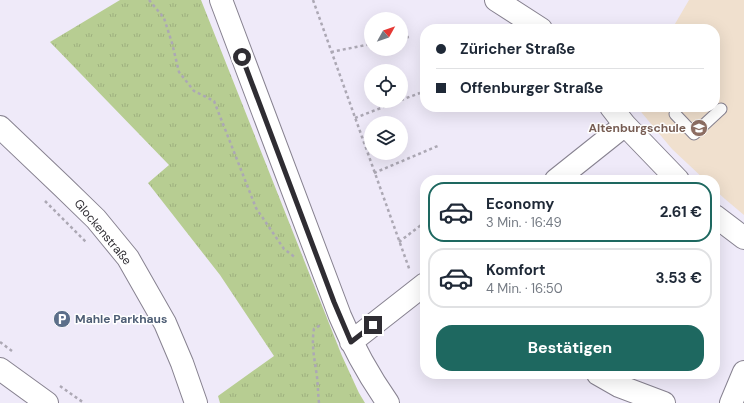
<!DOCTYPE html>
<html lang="de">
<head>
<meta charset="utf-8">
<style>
  :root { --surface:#fff; --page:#f6f6f7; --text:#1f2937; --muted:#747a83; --line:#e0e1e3; --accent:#1e6860 }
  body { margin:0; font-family:"DM Sans",sans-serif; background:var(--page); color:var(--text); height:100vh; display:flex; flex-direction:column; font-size:15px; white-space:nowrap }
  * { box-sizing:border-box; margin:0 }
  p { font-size:13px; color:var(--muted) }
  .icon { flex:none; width:22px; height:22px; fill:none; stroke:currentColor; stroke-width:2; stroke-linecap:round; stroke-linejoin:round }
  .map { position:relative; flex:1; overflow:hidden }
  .side { position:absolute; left:420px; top:175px; width:300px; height:204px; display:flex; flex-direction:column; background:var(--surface); border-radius:16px; box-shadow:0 4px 16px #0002 }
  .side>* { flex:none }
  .guide { position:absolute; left:420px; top:24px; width:300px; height:88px; border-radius:16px; box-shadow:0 4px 16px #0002; display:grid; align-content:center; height:88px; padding:0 16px; background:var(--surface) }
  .needle { width:26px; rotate:50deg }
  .tools { position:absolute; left:364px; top:12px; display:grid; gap:8px }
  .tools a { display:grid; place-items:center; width:44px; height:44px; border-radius:50%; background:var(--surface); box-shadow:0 4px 16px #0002; font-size:20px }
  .end { position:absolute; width:18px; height:18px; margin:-9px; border:5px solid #2f2d33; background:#fff; box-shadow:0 0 0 2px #fff }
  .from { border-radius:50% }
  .guide b { display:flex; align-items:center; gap:14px; height:38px; font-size:15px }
  .guide b+b { border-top:1px solid var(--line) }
  .guide i { width:10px; height:10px; background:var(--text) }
  ul { padding:7px 0 0; list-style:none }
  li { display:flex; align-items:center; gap:12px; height:60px; margin:0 8px 6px; padding:0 8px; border:2px solid var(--line); border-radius:16px }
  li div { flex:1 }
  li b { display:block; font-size:15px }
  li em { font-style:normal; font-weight:700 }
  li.current { border-color:var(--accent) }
  li>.icon { width:36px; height:36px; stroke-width:1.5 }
  .button { display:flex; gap:8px; margin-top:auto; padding:8px 16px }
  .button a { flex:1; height:46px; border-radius:16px; background:var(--accent); color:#fff; font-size:16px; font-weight:700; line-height:46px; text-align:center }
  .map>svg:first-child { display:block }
  .education { fill:#f0e0ce }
  .grass { fill:url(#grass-tufts) }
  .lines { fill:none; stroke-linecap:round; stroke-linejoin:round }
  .service-casing { stroke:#878290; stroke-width:13 }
  .minor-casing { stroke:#878290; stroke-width:24 }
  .tertiary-casing { stroke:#878290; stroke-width:24 }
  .path { stroke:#aca8b4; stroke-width:2.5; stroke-dasharray:3 3; stroke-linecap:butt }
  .service { stroke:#fff; stroke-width:11 }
  .minor { stroke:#fff; stroke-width:22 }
  .tertiary { stroke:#fff; stroke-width:22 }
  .route { stroke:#2f2d33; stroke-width:5 }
  .labels { text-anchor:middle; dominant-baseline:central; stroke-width:3; stroke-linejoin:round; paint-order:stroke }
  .education-label { font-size:12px; font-weight:bold; fill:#785e54; stroke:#fff; text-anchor:end }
  .street-label { font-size:12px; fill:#2f2d33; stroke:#fff }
  .service-label { font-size:12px; font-weight:bold; fill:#4e5e75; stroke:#fff; text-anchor:start }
</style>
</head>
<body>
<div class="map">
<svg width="744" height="403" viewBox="0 0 744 403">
  <defs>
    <pattern id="grass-tufts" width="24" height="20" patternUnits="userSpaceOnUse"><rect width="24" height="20" fill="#b7cd92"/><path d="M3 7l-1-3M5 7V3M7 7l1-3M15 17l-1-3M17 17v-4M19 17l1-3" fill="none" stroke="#9eb07e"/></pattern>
  </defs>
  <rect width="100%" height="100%" fill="#efeaf9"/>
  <path class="education" d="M 689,0 L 744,0 L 744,215 L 725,199 L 715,190 L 715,180 L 705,180 L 672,149 L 637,107 L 715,107 L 715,29 L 672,29 Z"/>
  <path class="grass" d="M 120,0 L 201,0 L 342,356 L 359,393 L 365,403 L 220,403 L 218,396 L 274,356 L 220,275 L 148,183 L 169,165 L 50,42 Z"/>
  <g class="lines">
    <defs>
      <path id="service" d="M 675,114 L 694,134 L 721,109"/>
      <path id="minor" d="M 221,0 L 340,316 C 353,347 369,376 388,403
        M 496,0 L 541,29
        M 611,107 L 625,125 L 678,180
        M 0,127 L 62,186 L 96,219 L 128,258 L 165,323 L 182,363 L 196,403
        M 556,180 L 625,125
        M 715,216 L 744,238
        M 351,342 L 425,284
        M 598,374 L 619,386 L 664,403
        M 731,403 L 744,372"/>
      <path id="tertiary" d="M 0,369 L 47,403"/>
    </defs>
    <use href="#service" class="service-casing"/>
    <use href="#minor" class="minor-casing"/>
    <use href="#tertiary" class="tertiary-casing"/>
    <path class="path" d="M 149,0 L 164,18 L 172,43 L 179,72 L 194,91 L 214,101 L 256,208 L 284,249 L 296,258
      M 313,0 L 410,271
      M 401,38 L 409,37
      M 331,52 L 371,44
      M 401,100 L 420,93
      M 355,118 L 399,101
      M 374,173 L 440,145
      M 45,201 L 86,242
      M 399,242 L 425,222
      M 0,342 L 12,351
      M 60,386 L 84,403
      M 319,403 C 318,394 318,386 317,377 C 315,361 311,345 314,329 L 322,324"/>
    <use href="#service" class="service"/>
    <use href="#minor" class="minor"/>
    <use href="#tertiary" class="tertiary"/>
  </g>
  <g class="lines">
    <path class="route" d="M 242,57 L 334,302 L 351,342 L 373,325"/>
  </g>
  <defs>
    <symbol id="school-disc" viewBox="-11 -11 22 22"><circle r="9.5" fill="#8d6e63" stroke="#fff"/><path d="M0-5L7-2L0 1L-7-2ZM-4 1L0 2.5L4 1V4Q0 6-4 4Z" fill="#fff"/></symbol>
    <symbol id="parking-disc" viewBox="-11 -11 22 22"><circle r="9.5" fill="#5c6f8a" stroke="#fff"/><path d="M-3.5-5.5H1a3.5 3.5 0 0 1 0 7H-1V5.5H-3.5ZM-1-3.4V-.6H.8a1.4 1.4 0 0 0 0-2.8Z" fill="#fff"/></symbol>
  </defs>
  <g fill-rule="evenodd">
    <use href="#school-disc" x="689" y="118" width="20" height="20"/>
    <use href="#parking-disc" x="52" y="309" width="20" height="20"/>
  </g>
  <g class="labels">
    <g class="education-label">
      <text x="686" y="128">Altenburgschule</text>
    </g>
    <g class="street-label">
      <text transform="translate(103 232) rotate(50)">Glockenstraße</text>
    </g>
    <g class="service-label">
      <text x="75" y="319">Mahle Parkhaus</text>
    </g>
  </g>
</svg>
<div class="tools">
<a><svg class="needle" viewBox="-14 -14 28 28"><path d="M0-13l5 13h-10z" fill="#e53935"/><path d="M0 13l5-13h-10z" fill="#747a83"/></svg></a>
<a><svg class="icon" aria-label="locate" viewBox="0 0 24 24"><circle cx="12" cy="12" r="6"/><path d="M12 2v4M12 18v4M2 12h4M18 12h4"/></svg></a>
<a><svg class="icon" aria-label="layers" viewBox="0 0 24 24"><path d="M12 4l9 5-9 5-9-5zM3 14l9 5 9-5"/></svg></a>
</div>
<i class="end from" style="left:242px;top:57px"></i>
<i class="end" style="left:373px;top:325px"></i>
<div class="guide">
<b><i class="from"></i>Züricher Straße</b>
<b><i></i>Offenburger Straße</b>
</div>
<section class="side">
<ul>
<li class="current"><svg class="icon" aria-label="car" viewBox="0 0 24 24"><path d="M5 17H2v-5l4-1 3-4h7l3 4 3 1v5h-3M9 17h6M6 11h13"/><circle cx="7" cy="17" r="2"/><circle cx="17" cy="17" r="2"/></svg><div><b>Economy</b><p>3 Min. · 16:49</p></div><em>2.61 €</em></li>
<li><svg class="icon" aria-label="car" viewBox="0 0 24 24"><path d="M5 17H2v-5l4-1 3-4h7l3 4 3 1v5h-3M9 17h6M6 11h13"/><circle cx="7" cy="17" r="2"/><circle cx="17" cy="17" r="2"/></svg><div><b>Komfort</b><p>4 Min. · 16:50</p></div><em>3.53 €</em></li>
</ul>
<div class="button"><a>Bestätigen</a></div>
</section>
</div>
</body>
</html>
